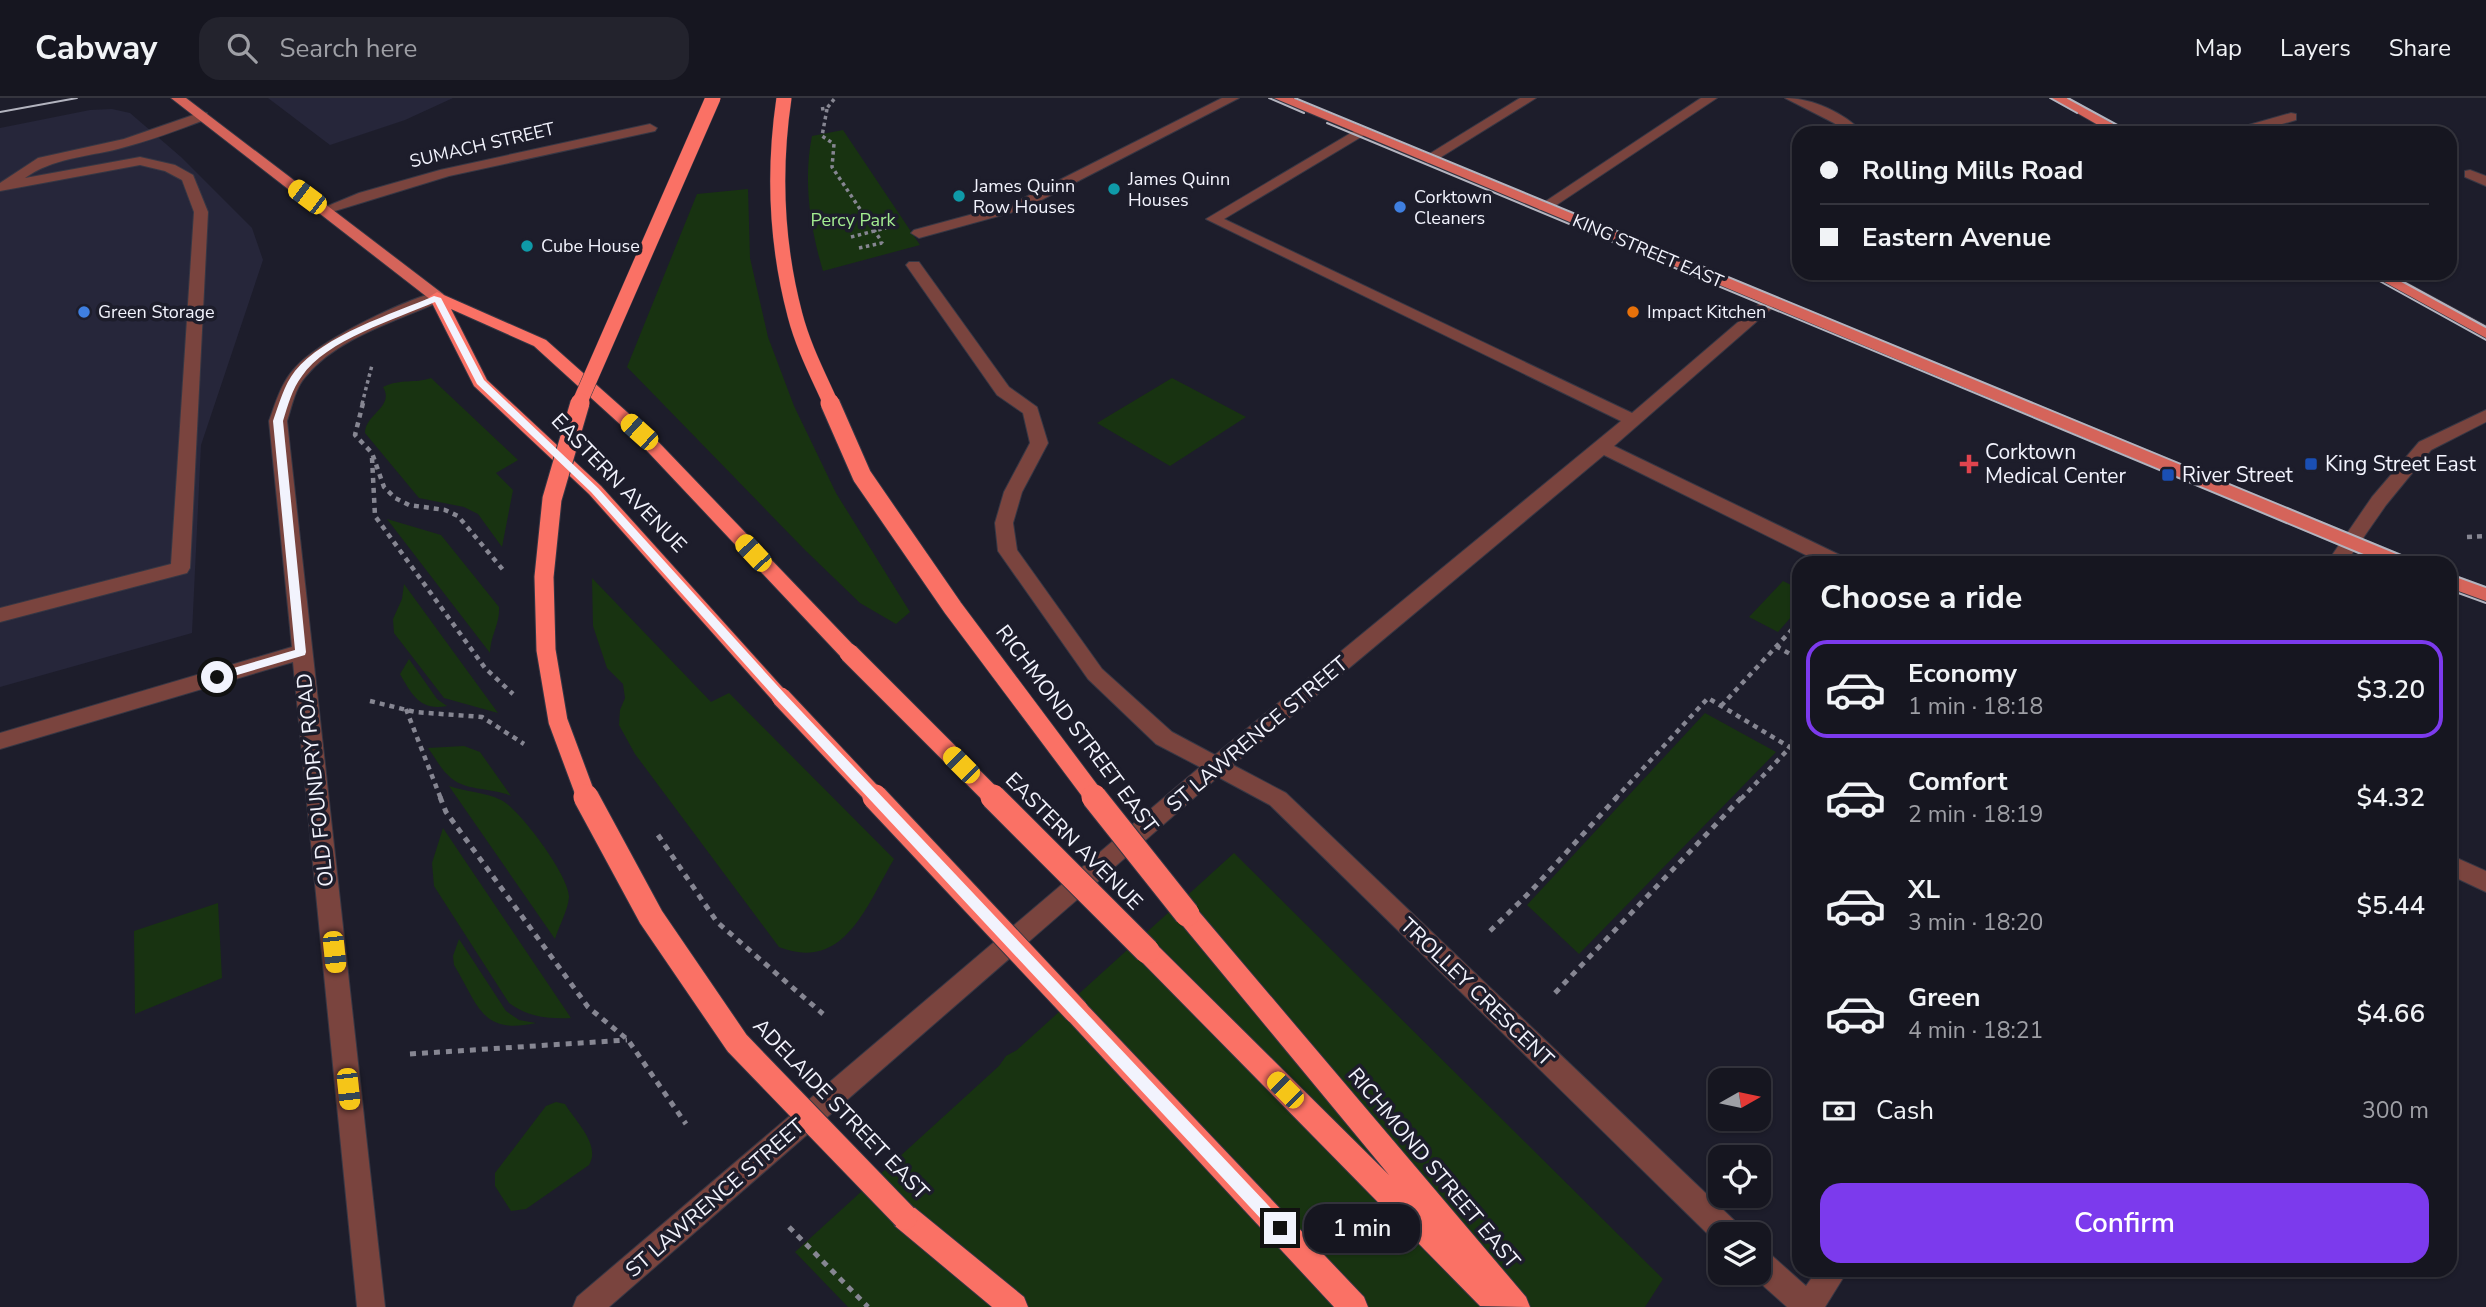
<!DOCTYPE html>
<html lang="en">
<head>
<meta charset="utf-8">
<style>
  :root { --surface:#161620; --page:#23232d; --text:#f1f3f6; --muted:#9e9fa5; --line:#35353e; --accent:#7c3aed }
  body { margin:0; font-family:"Nunito Sans",sans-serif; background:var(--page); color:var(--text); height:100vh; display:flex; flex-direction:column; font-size:26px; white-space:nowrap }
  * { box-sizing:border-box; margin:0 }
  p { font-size:23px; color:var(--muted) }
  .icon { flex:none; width:38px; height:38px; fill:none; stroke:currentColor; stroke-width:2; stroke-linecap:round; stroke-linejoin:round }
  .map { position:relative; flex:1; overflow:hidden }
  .details { position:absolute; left:1792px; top:458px; width:665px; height:721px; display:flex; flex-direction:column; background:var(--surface); border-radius:21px; box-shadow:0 2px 5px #0004,0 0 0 2px var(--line) }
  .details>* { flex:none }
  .guide { position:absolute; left:1792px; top:28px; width:665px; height:154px; border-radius:21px; box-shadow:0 2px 5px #0004,0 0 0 2px var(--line); display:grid; align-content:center; height:154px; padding:0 28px; background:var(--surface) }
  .needle { width:46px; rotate:81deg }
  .fabs { position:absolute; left:1708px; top:970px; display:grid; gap:14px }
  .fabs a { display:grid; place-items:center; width:63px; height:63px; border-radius:14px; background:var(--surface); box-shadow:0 2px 5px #0004,0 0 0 2px var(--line); font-size:35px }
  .end { position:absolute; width:32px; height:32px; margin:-16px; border:9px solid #f2f3fd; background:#111; box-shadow:0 0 0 4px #111 }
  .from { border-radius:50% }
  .bubble { position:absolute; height:49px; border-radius:21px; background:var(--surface); box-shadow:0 2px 5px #0004,0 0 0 2px var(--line); font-size:23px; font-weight:600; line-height:49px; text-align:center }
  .car { position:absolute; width:21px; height:42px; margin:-21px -10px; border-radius:9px; box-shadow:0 0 5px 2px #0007; background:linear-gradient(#f5c518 24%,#345 0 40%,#f5c518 0 76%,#345 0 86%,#f5c518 0) }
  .guide b { display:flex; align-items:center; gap:24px; height:66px; font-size:26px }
  .guide b+b { border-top:2px solid var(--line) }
  .guide i { width:18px; height:18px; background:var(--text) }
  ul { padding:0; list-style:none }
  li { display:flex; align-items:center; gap:21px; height:98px; margin:0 14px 10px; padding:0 14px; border:4px solid transparent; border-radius:21px }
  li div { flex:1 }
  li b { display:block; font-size:26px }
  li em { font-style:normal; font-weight:600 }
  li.active { border-color:var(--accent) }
  li>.icon { width:63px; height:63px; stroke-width:1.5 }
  h2 { padding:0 28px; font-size:32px; line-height:84px }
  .pay { display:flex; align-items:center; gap:18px; height:77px; padding:0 28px; font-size:26px }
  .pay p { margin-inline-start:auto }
  .button { display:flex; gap:14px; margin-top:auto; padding:14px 28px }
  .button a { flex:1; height:80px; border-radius:21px; background:var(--accent); color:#fff; font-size:28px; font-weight:600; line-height:80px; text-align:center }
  header { display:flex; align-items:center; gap:42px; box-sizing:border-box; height:98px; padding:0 35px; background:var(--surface); border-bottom:2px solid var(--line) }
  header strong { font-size:33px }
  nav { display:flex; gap:38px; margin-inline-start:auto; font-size:24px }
  .search { width:490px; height:63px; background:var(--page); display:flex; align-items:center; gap:18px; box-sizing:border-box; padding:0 24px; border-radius:21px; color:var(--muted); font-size:26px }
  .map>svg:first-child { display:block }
  .built { fill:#26263a }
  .green { fill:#183311 }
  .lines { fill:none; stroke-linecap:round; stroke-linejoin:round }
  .minor-casing { stroke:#373744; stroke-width:2 }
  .major-casing { stroke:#373744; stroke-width:2 }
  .highway-casing { stroke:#373744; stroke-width:2 }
  .path-far2 { stroke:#868692; stroke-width:3.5; stroke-dasharray:3.5 3.5; stroke-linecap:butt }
  .path-far1 { stroke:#868692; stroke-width:4.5; stroke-dasharray:5 5; stroke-linecap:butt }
  .path { stroke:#868692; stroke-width:5; stroke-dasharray:6 6; stroke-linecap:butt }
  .minor { fill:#7a443e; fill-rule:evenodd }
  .major { fill:#d5645a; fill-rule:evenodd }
  .highway { fill:#fa7165; fill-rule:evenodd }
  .tram { stroke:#b3b4bf; stroke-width:2 }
  .highway-bridge-far2-casing { stroke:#373744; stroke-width:16; stroke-linecap:butt }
  .highway-bridge-far1-casing { stroke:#373744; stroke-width:21; stroke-linecap:butt }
  .highway-bridge-casing { stroke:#373744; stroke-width:27; stroke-linecap:butt }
  .highway-bridge-far2 { stroke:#fa7165; stroke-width:15 }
  .highway-bridge-far1 { stroke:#fa7165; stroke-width:19 }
  .highway-bridge { stroke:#fa7165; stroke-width:25 }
  .route { fill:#f2f3fd }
  .culture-dot { fill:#0f9aa8; stroke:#1d1d2b; stroke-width:2.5 }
  .shop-dot { fill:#3f7fe0; stroke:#1d1d2b; stroke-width:2.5 }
  .food-dot { fill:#e8710a; stroke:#1d1d2b; stroke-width:2.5 }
  .health-dot { fill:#e0444e; stroke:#1d1d2b; stroke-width:2.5 }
  .transit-dot { fill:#1a4fb4; stroke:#1d1d2b; stroke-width:2.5 }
  .labels { text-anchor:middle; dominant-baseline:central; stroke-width:7; stroke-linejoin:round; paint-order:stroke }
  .far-street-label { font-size:18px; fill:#f2f3fd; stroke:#1d1d2b }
  .far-poi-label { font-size:18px; fill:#f2f3fd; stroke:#1d1d2b; text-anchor:start }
  .far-park-label { font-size:18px; fill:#a3eb91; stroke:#1d1d2b }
  .poi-label { font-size:21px; fill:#f2f3fd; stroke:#1d1d2b; text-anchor:start }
  .street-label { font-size:21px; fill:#f2f3fd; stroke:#1d1d2b }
</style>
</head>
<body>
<header>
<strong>Cabway</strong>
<div class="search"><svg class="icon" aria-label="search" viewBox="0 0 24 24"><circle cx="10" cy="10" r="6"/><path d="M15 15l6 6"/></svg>Search here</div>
<nav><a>Map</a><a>Layers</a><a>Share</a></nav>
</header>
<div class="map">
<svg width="2486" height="1209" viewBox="0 0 2486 1209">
  <rect width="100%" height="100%" fill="#1d1d2b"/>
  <path class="built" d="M 268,0 L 453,0 L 405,22 L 330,47 Z
    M 112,11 L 130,15 L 181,59 L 252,130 L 263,162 L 201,347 L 192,535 L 0,589 L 0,30 L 90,12 Z"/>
  <path class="green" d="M 843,32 L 920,147 L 823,173 C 810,130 803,82 812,38 Z
    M 748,91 L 750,160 L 768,239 L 794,308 L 836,395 L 910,514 L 896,526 L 860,505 L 805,452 L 627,269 L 697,96 Z
    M 431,280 L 518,362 L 496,375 L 513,392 L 502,449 L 478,416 L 464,409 L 419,400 L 365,335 C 365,316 395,309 383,289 C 402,280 414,286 431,280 Z
    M 1172,280 L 1246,319 L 1170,368 L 1097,325 Z
    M 387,421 L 441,437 L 499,509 C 500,526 490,538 490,555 Z
    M 592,480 L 711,604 L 729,595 L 894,761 C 867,806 845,875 779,849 L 635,656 L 619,627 L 620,612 L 625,600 L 623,586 L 607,570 L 593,528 Z
    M 1783,483 L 1799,491 L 1799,510 L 1778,534 L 1749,519 Z
    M 404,486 L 498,615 L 444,600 L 394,535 L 393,521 L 402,501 Z
    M 409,561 L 437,601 L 447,608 C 420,613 412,597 400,576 Z
    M 1705,615 L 1776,654 L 1579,856 L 1527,807 Z
    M 464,648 L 480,654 L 511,698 C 492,689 463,694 448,677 C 440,670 435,659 428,650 Z
    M 449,688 C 466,694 485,694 501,702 C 519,710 570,779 569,799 C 568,812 559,828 555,841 Z
    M 443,730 L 571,920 C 547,921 528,919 509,905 L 434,788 L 432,765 Z
    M 1234,755 L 1663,1181 L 1645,1209 L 848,1209 L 795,1154 L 999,968 L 1006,958 L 1017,952 Z
    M 218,805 L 222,880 L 135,916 L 134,833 Z
    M 459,841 L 506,913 L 519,922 L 536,925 C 481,937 479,908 454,867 L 453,858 Z
    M 556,1004 L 565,1006 C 576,1024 601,1047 589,1067 L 526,1111 L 511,1113 L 495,1088 L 495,1075 L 546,1008 Z"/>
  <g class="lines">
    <defs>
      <path id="minor" d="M 1222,0 L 1239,0 L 1024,111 L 919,140 L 911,135 L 914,132 L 1014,105 Z
        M 1520,0 L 1536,0 L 1433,64 L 1428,65 L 1421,61 Z
        M 1701,0 L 1717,0 L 1549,112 L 1539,112 L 1537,109 Z
        M 1785,0 C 1812,0 1845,15 1863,35 L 1847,35 L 1834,25 Z
        M 202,14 L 207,15 L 207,21 C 178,32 149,43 118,51 C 86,59 53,60 25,80 L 140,59 L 175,67 L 193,77 L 208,114 L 190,470 L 187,475 L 0,524 L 0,510 L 171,466 L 194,114 L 182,82 L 165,73 L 140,67 L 0,93 L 0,85 L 38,60 L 124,41 Z
        M 2291,15 L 2296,16 L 2296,22 L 2251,35 L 2229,35 L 2231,32 Z
        M 650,26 L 657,30 L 655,33 L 449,78 L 325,116 L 318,112 L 359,95 L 440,72 Z
        M 1361,29 L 1368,33 L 1366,36 L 1224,121 L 1632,315 L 1765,201 L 1771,199 L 1779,204 L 1614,348 L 1848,461 L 1850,466 L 1824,466 L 1604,357 L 1233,667 L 1286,695 L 1738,1126 L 1742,1136 L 1720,1136 L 1720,1146 L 1718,1146 L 1270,707 L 1218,679 L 609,1209 L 573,1209 L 577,1199 L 1200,669 L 1156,646 L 1088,581 L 998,453 L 995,425 L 1004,394 L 1030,345 L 1023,315 L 997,297 L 906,167 L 909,164 L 919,164 L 1009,289 L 1037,309 L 1048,345 L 1022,394 L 1013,425 L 1017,452 L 1102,571 L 1172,634 L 1215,657 L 1621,323 L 1206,121 Z
        M 2470,72 L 2486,78 L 2486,88 L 2465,79 L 2465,73 Z
        M 437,194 L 445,199 L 443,202 C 398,223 338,239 306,278 C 295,290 292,308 287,323 L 385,1209 L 357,1209 L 293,564 L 0,651 L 0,635 L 292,549 L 269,323 C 276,304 281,285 295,270 C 319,243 401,203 437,194 Z
        M 2486,312 L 2486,324 L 2431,352 L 2386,407 L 2345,466 L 2326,466 L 2372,399 L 2419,344 Z
        M 2450,757 L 2486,773 L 2486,794 L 2450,777 Z
        M 1759,1151 L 1769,1155 L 1806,1188 L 1817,1172 L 1848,1172 L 1825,1209 L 1787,1209 L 1749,1175 L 1759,1174 Z"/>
      <path id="major" d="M 171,0 L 186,0 L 443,196 L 445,199 L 443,202 L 431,202 Z
        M 1274,0 L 1293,0 L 2411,461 L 2413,466 L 2385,466 Z
        M 2051,0 L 2068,0 L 2129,35 L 2112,35 Z
        M 2368,175 L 2388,175 L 2486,228 L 2486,240 Z
        M 2450,476 L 2486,489 L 2486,503 L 2450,490 Z"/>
      <path id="highway" d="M 437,194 L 546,242 L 645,330 L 856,550 L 859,555 L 856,560 L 849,562 L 842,560 L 633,338 L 534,248 L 451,211 L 487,282 L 601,388 L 791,599 L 788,604 L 781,607 L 774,604 L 589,396 L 474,288 L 429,199 Z
        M 1187,806 L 1195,809 L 1526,1199 L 1530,1209 L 1480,1208 L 1138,860 L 1135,853 L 1138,846 L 1147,843 L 1156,846 L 1389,1077 L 1179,823 L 1175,816 L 1179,809 Z
        M 1076,902 L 1085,905 L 1364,1199 L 1368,1209 L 1334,1209 L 1067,921 L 1064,913 L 1067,905 Z
        M 905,1106 L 915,1110 L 1024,1199 L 1028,1209 L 992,1209 L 895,1128 L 891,1119 L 895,1110 Z"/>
    </defs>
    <use href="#minor" class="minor-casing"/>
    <use href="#major" class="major-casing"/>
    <use href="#highway" class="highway-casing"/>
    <path class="path-far2" d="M 821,11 L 827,10 L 835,0
      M 827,11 L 822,38 L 834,46 L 832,69 L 880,141
      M 851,139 L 886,130
      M 859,150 L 882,145 L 884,148
      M 362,306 L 372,267"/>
    <path class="path-far1" d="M 363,305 L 355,337 L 372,355 L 384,389 L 395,400 L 409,407 L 445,412 L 458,418 L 504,473
      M 372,360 L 375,418 L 485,570 L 513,596
      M 2467,439 L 2486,438
      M 1776,548 L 1799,561
      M 370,603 L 415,614 L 482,619 L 524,646
      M 1721,608 L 1799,524
      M 406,611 L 441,701
      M 1615,701 L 1708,600 L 1791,650
      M 1741,701 L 1799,640"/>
    <path class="path" d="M 440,699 L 446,714 L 588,909 L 628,942 L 686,1026
      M 658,737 L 717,824 L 823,916
      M 1490,833 L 1531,793 L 1617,699
      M 1555,895 L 1742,699
      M 410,956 L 627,942
      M 789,1129 L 868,1209"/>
    <use href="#minor" class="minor"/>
    <use href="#major" class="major"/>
    <use href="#highway" class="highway"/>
    <path class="tram" d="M 1269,0 L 1304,15
      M 1295,0 L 2423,466
      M 2050,0 L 2077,15
      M 2068,0 L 2132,35
      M 0,14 L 77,0
      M 1327,25 L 2385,466
      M 2365,175 L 2486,242
      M 2387,175 L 2486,229
      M 2450,476 L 2486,489
      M 2450,492 L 2486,505"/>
    <defs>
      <path id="highway-bridge-far2" d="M 784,0 C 773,74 776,145 795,217 C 803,248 818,277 831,306
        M 579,306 L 713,0"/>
      <path id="highway-bridge-far1" d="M 580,305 L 552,401 L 544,479 L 546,552 L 558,623 L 587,701
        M 830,305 L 862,378 L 953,510 L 1096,701
        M 849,555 L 995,701
        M 781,599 L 877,701"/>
      <path id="highway-bridge" d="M 586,699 L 651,819 L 737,945 L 905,1119
        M 875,699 L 1076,913
        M 993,699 L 1147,853
        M 1094,699 L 1187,816"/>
    </defs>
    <use href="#highway-bridge-far2" class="highway-bridge-far2-casing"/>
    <use href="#highway-bridge-far1" class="highway-bridge-far1-casing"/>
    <use href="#highway-bridge" class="highway-bridge-casing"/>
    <use href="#highway-bridge-far2" class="highway-bridge-far2"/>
    <use href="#highway-bridge-far1" class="highway-bridge-far1"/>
    <use href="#highway-bridge" class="highway-bridge"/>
  </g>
  <path class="route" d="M 434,198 L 441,200 L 484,282 L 598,390 L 785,596 L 1285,1125 L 1287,1130 L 1285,1135 L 1280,1137 L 1274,1135 L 777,602 L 591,394 L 477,286 L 435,204 C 396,221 326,242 302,278 C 292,291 288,307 283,323 L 306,554 L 305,557 L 217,583 L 213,581 L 213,576 L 295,552 L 273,323 C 279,306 284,287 295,273 C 324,237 392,216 434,198 Z"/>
  <g class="culture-dot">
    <circle cx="1114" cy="91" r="7"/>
    <circle cx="959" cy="98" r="7"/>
    <circle cx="527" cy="148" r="7"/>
  </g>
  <g class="shop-dot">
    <circle cx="1400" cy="109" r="7"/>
    <circle cx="84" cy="214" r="7"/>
  </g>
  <circle class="food-dot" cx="1633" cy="214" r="7"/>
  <path class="health-dot" d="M1965.5 355.5h7v7h7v7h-7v7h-7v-7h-7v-7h7z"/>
  <g class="transit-dot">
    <rect x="2304" y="359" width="14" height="14" rx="3.5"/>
    <rect x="2161" y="370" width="14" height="14" rx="3.5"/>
  </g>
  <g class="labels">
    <g class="far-street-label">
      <text transform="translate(482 47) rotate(-13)">SUMACH STREET</text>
      <text transform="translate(1648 153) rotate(23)">KING STREET EAST</text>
    </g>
    <g class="far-poi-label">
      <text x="1128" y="81">James Quinn<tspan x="1128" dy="21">Houses</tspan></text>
      <text x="973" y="88">James Quinn<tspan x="973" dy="21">Row Houses</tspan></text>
      <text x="1414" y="99">Corktown<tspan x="1414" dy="21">Cleaners</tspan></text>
      <text x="541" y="148">Cube House</text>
      <text x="98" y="214">Green Storage</text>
      <text x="1647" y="214">Impact Kitchen</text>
    </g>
    <g class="far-park-label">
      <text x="853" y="122">Percy Park</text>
    </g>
    <g class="poi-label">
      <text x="1985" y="354">Corktown<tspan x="1985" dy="24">Medical Center</tspan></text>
      <text x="2325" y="366">King Street East</text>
      <text x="2182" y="377">River Street</text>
    </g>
    <g class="street-label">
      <text transform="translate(619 385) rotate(46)">EASTERN AVENUE</text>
      <text transform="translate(1077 631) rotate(53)">RICHMOND STREET EAST</text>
      <text transform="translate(1257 636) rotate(-40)">ST LAWRENCE STREET</text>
      <text transform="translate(315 682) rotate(-96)">OLD FOUNDRY ROAD</text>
      <text transform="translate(1074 743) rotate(45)">EASTERN AVENUE</text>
      <text transform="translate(1477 894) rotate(44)">TROLLEY CRESCENT</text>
      <text transform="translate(841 1011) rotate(46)">ADELAIDE STREET EAST</text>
      <text transform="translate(1434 1070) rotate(50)">RICHMOND STREET EAST</text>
      <text transform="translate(715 1100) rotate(-41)">ST LAWRENCE STREET</text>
    </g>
  </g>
</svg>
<div class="fabs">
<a><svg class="needle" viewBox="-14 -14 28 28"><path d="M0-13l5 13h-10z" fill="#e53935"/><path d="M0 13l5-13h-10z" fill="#9e9fa5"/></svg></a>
<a><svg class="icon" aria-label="locate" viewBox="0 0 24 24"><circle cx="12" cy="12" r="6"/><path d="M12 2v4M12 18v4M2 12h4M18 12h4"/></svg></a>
<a><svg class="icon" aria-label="layers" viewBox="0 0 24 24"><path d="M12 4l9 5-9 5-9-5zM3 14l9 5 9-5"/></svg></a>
</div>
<i class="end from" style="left:217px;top:579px"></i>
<i class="end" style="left:1280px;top:1130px"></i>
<div class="bubble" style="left:1304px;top:1106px;width:116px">1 min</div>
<i class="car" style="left:307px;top:99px;rotate:307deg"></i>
<i class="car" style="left:639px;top:334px;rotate:312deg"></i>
<i class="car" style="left:753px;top:455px;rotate:317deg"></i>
<i class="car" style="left:961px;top:667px;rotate:315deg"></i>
<i class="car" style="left:334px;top:854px;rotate:174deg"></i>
<i class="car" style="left:348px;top:991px;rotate:174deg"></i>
<i class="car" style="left:1285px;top:992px;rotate:315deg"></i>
<div class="guide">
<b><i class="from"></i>Rolling Mills Road</b>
<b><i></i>Eastern Avenue</b>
</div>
<section class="details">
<h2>Choose a ride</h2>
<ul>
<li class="active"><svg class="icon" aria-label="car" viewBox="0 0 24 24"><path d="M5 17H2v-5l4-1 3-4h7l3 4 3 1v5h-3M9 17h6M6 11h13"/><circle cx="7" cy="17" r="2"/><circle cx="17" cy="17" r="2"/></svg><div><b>Economy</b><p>1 min · 18:18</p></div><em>$3.20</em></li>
<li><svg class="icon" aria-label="car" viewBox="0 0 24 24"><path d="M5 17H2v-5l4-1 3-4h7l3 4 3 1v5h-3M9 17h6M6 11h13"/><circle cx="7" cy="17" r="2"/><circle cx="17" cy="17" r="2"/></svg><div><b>Comfort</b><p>2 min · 18:19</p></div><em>$4.32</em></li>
<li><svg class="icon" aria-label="car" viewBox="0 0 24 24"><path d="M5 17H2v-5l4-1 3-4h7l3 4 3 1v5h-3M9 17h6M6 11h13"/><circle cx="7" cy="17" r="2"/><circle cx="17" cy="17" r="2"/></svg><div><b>XL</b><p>3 min · 18:20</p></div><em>$5.44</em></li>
<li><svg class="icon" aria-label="car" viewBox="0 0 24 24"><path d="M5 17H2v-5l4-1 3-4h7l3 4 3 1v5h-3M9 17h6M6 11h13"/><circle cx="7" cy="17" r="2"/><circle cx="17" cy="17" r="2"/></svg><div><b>Green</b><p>4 min · 18:21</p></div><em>$4.66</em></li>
</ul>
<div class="pay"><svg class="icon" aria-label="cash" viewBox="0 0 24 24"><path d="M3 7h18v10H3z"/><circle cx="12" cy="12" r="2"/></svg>Cash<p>300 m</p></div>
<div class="button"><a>Confirm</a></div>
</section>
</div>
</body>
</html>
